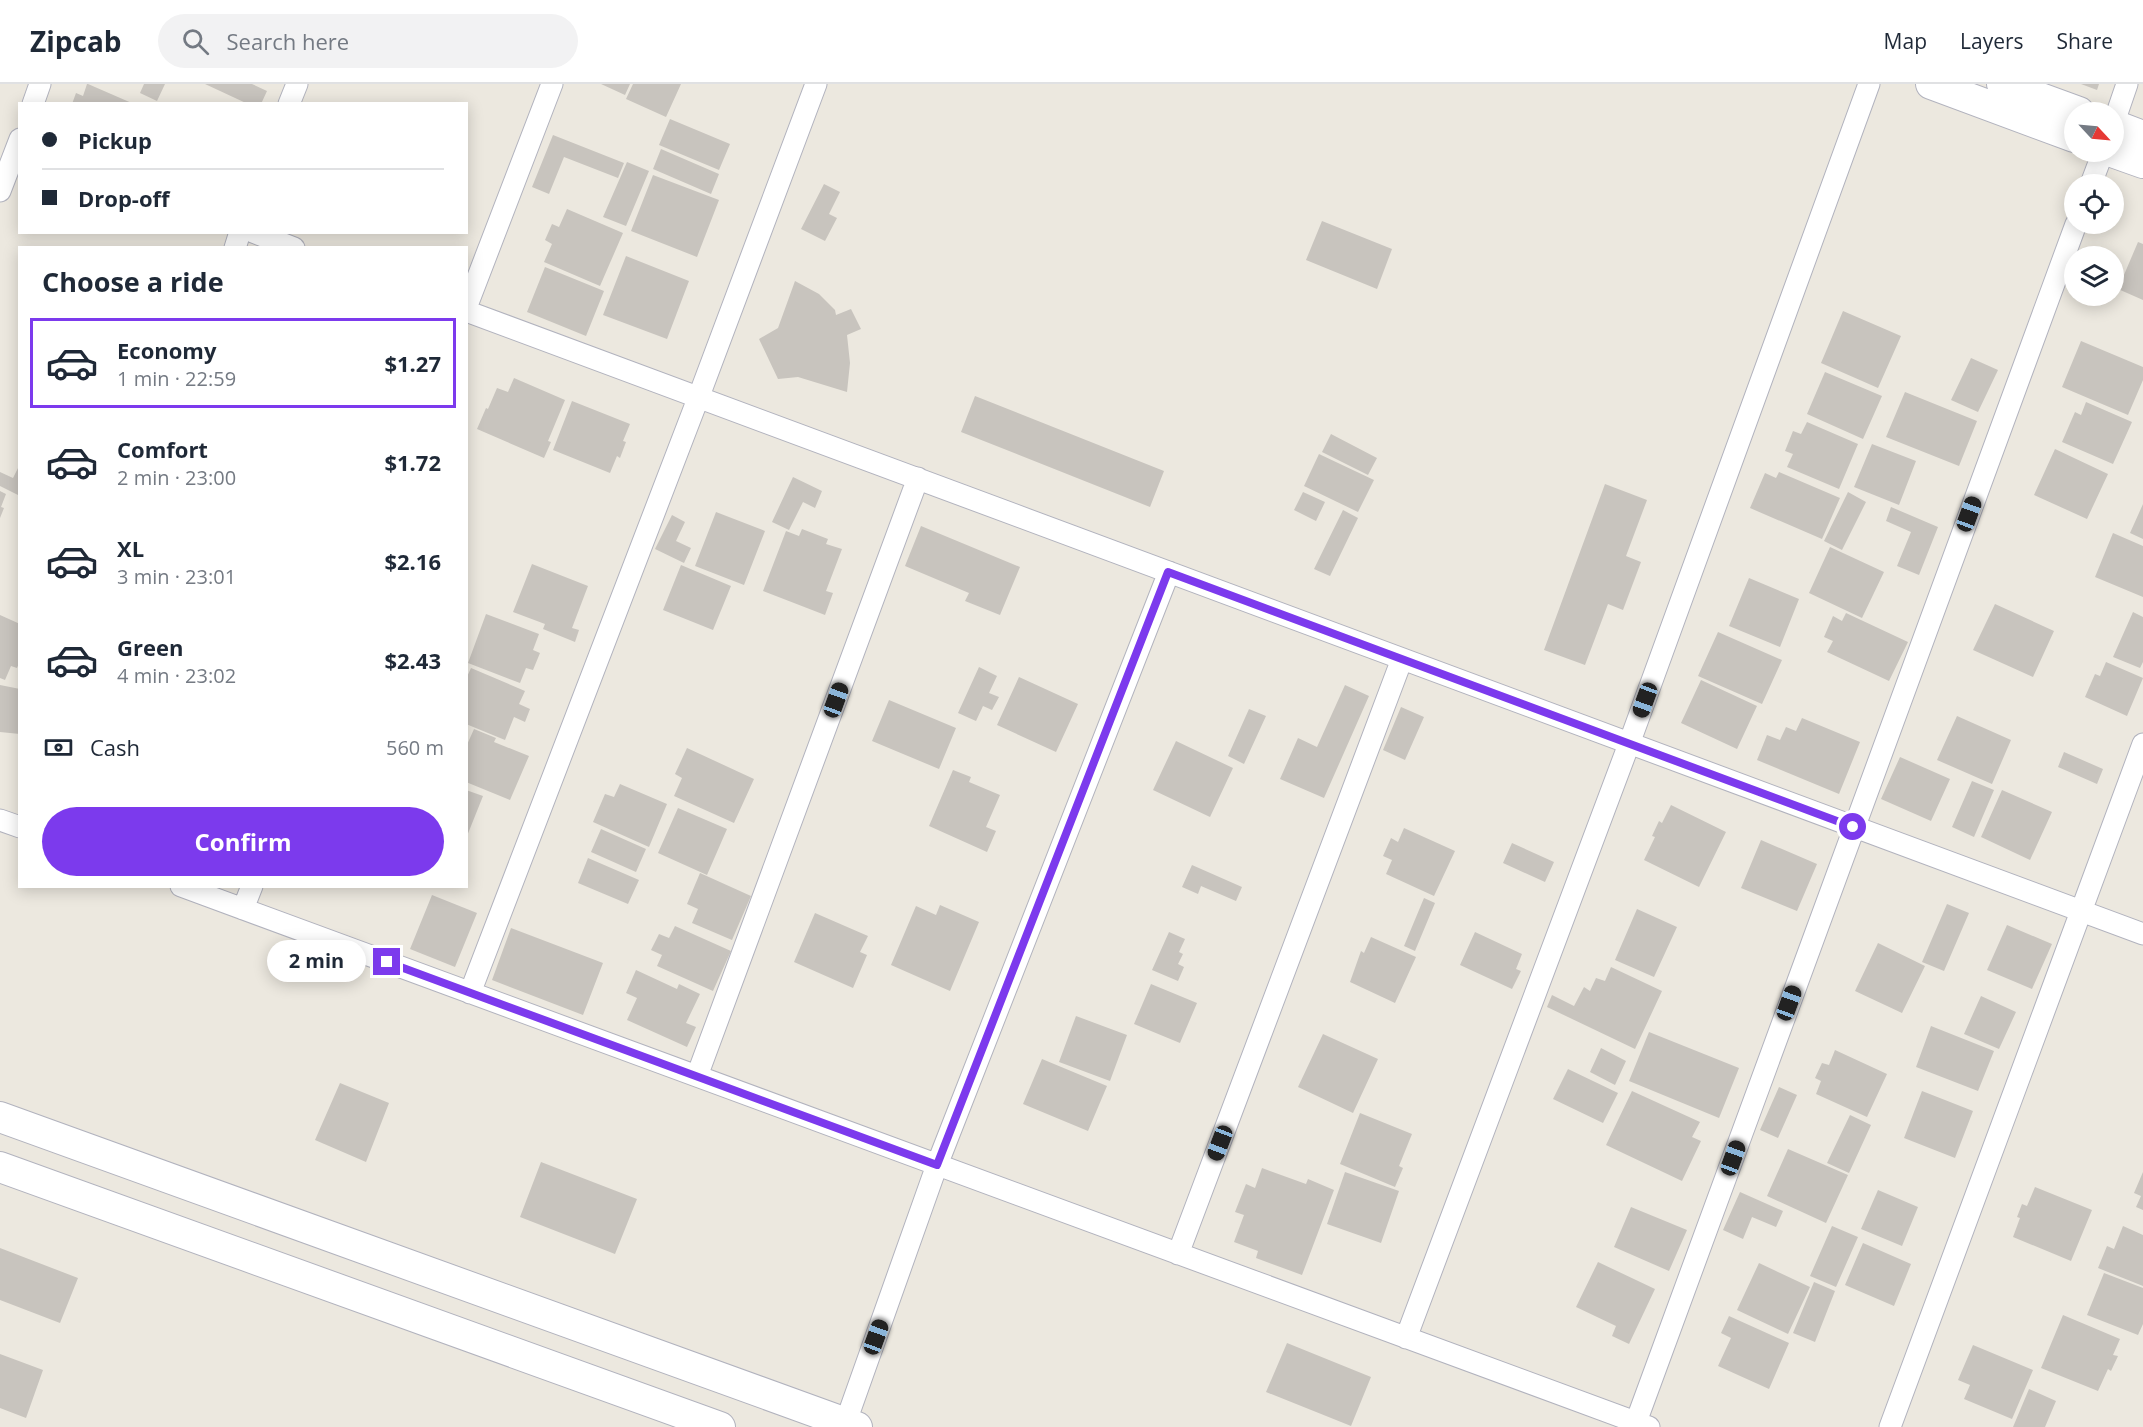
<!DOCTYPE html>
<html lang="en">
<head>
<meta charset="utf-8">
<style>
  :root { --surface:#fff; --page:#f2f2f3; --text:#1f2937; --muted:#747a83; --line:#e0e1e3; --accent:#7c3aed }
  body { margin:0; font-family:"Open Sans",sans-serif; background:var(--page); color:var(--text); height:100vh; display:flex; flex-direction:column; font-size:22px; white-space:nowrap }
  * { box-sizing:border-box; margin:0 }
  p { font-size:20px; color:var(--muted) }
  .icon { flex:none; width:33px; height:33px; fill:none; stroke:currentColor; stroke-width:2; stroke-linecap:round; stroke-linejoin:round }
  .map { position:relative; flex:1; overflow:hidden }
  .details { position:absolute; left:18px; top:162px; width:450px; height:642px; display:flex; flex-direction:column; background:var(--surface); border-radius:0px; box-shadow:0 3px 15px #0003 }
  .details>* { flex:none }
  .banner { position:absolute; left:18px; top:18px; width:450px; height:132px; border-radius:0px; box-shadow:0 3px 15px #0003; display:grid; align-content:center; height:132px; padding:0 24px; background:var(--surface) }
  .needle { width:39px; rotate:116deg }
  .buttons { position:absolute; left:2064px; top:18px; display:grid; gap:12px }
  .buttons a { display:grid; place-items:center; width:60px; height:60px; border-radius:50%; background:var(--surface); box-shadow:0 3px 15px #0003; font-size:30px }
  .end { position:absolute; width:27px; height:27px; margin:-14px; border:8px solid #7c3aed; background:#fff; box-shadow:0 0 0 3px #fff }
  .from { border-radius:50% }
  .bubble { position:absolute; height:42px; border-radius:21px; background:var(--surface); box-shadow:0 3px 15px #0003; font-size:20px; font-weight:700; line-height:42px; text-align:center }
  .car { position:absolute; width:18px; height:36px; margin:-18px -9px; border-radius:8px; box-shadow:0 0 4px 2px #0007; background:linear-gradient(#222 24%,#8ab4d8 0 40%,#222 0 76%,#8ab4d8 0 86%,#222 0) }
  .banner b { display:flex; align-items:center; gap:21px; height:57px; font-size:22px }
  .banner b+b { border-top:2px solid var(--line) }
  .banner i { width:15px; height:15px; background:var(--text) }
  ul { padding:0; list-style:none }
  li { display:flex; align-items:center; gap:18px; height:90px; margin:0 12px 9px; padding:0 12px; border:3px solid transparent; border-radius:0px }
  li div { flex:1 }
  li b { display:block; font-size:22px }
  li em { font-style:normal; font-weight:700 }
  li.current { border-color:var(--accent) }
  li>.icon { width:54px; height:54px; stroke-width:1.5 }
  h2 { padding:0 24px; font-size:27px; line-height:72px }
  .pay { display:flex; align-items:center; gap:15px; height:66px; padding:0 24px; font-size:22px }
  .pay p { margin-inline-start:auto }
  .cta { display:flex; gap:12px; margin-top:auto; padding:12px 24px }
  .cta a { flex:1; height:69px; border-radius:36px; background:var(--accent); color:#fff; font-size:24px; font-weight:700; line-height:69px; text-align:center }
  header { display:flex; align-items:center; gap:36px; box-sizing:border-box; height:84px; padding:0 30px; background:var(--surface); border-bottom:2px solid var(--line) }
  header strong { font-size:28px }
  nav { display:flex; gap:33px; margin-inline-start:auto; font-size:21px }
  .search { width:420px; height:54px; background:var(--page); display:flex; align-items:center; gap:15px; box-sizing:border-box; padding:0 21px; border-radius:33px; color:var(--muted); font-size:22px }
  .map>svg:first-child { display:block }
  .building { fill:#c8c4be }
  .lines { fill:none; stroke-linecap:round; stroke-linejoin:round }
  .minor-casing { stroke:#b2b3be; stroke-width:23 }
  .secondary-casing { stroke:#b2b3be; stroke-width:32 }
  .minor { stroke:#fff; stroke-width:21 }
  .secondary { stroke:#fff; stroke-width:30 }
  .route { stroke:#7c3aed; stroke-width:8 }
</style>
</head>
<body>
<header>
<strong>Zipcab</strong>
<div class="search"><svg class="icon" aria-label="search" viewBox="0 0 24 24"><circle cx="10" cy="10" r="6"/><path d="M15 15l6 6"/></svg>Search here</div>
<nav><a>Map</a><a>Layers</a><a>Share</a></nav>
</header>
<div class="map">
<svg width="2143" height="1343" viewBox="0 0 2143 1343">
  <rect width="100%" height="100%" fill="#ece8df"/>
  <path class="building" d="M 87,0 L 88,0 L 134,20 L 72,20 L 76,9 L 83,12 Z
    M 144,0 L 165,0 L 157,17 L 140,9 Z
    M 205,0 L 252,0 L 267,7 L 261,20 L 248,20 Z
    M 601,0 L 630,0 L 625,11 Z
    M 633,0 L 681,0 L 666,33 L 626,15 Z
    M 2081,0 L 2099,0 L 2097,6 Z
    M 670,35 L 730,60 L 719,86 L 659,61 Z
    M 553,51 L 624,79 L 618,94 L 564,73 L 549,110 L 532,103 Z
    M 661,65 L 719,90 L 711,110 L 653,85 Z
    M 627,78 L 649,87 L 626,142 L 603,133 Z
    M 653,91 L 719,116 L 697,173 L 631,147 Z
    M 824,100 L 840,108 L 829,130 L 837,134 L 825,157 L 801,145 Z
    M 567,125 L 623,149 L 600,202 L 544,178 L 552,160 L 545,156 L 552,140 L 559,143 Z
    M 1322,137 L 1392,165 L 1377,205 L 1306,176 Z
    M 2138,158 L 2143,160 L 2143,216 L 2118,205 Z
    M 626,172 L 689,197 L 667,255 L 603,231 Z
    M 545,183 L 604,207 L 586,252 L 527,228 Z
    M 795,197 L 819,210 L 835,226 L 836,231 L 851,225 L 861,245 L 847,251 L 850,279 L 847,308 L 798,293 L 778,295 L 759,255 L 778,244 Z
    M 1843,227 L 1901,252 L 1878,304 L 1821,279 Z
    M 2081,257 L 2143,283 L 2143,296 L 2128,331 L 2062,303 Z
    M 1971,274 L 1998,286 L 1978,328 L 1951,316 Z
    M 1825,288 L 1882,312 L 1863,355 L 1807,330 Z
    M 514,294 L 565,316 L 548,357 L 551,358 L 544,374 L 477,345 L 486,324 L 488,325 L 497,304 L 508,308 Z
    M 1905,308 L 1977,337 L 1959,382 L 1886,353 Z
    M 975,312 L 1164,387 L 1150,423 L 961,348 Z
    M 572,317 L 630,340 L 623,357 L 626,358 L 620,374 L 617,372 L 610,389 L 553,366 Z
    M 2086,318 L 2132,338 L 2113,380 L 2062,358 L 2075,328 L 2081,331 Z
    M 1807,338 L 1858,360 L 1839,405 L 1787,383 L 1793,370 L 1785,367 L 1793,347 L 1801,350 Z
    M 1331,350 L 1377,374 L 1368,391 L 1322,368 Z
    M 1872,360 L 1916,377 L 1899,421 L 1854,403 Z
    M 2055,365 L 2108,390 L 2087,435 L 2034,411 Z
    M 1319,370 L 1374,396 L 1358,428 L 1304,402 Z
    M 20,380 L 20,412 L 0,402 L 0,388 L 13,394 Z
    M 1779,388 L 1840,414 L 1822,455 L 1750,424 L 1765,389 L 1776,394 Z
    M 793,393 L 822,407 L 815,424 L 803,418 L 789,446 L 772,438 Z
    M 1605,400 L 1647,416 L 1626,472 L 1641,478 L 1623,526 L 1608,520 L 1585,581 L 1544,566 Z
    M 0,407 L 6,410 L 1,423 L 4,424 L 0,434 Z
    M 1303,408 L 1325,418 L 1316,437 L 1294,426 Z
    M 1848,408 L 1866,418 L 1842,466 L 1824,457 Z
    M 2143,420 L 2143,455 L 2130,449 Z
    M 1891,423 L 1938,443 L 1919,491 L 1897,482 L 1911,448 L 1886,437 Z
    M 1343,426 L 1358,434 L 1330,492 L 1314,485 Z
    M 716,428 L 765,447 L 744,501 L 695,482 Z
    M 672,431 L 685,438 L 676,457 L 691,464 L 684,479 L 655,465 Z
    M 921,442 L 1020,483 L 1000,531 L 965,517 L 969,509 L 905,482 Z
    M 802,445 L 828,455 L 826,460 L 842,465 L 826,507 L 833,509 L 825,531 L 763,507 L 786,447 L 799,452 Z
    M 2113,449 L 2143,462 L 2143,513 L 2095,493 Z
    M 1830,463 L 1884,488 L 1862,534 L 1809,509 Z
    M 532,480 L 588,502 L 572,544 L 579,546 L 575,558 L 543,545 L 545,540 L 513,528 Z
    M 681,481 L 731,502 L 713,546 L 663,526 Z
    M 1749,494 L 1799,515 L 1780,563 L 1729,542 Z
    M 1995,520 L 2054,547 L 2033,593 L 1973,566 Z
    M 2133,528 L 2143,533 L 2143,578 L 2140,584 L 2113,573 Z
    M 1846,529 L 1908,558 L 1889,597 L 1827,568 L 1833,557 L 1824,553 L 1833,532 L 1842,537 Z
    M 486,530 L 539,550 L 533,566 L 540,569 L 533,586 L 526,584 L 520,599 L 468,579 Z
    M 0,531 L 20,540 L 20,577 L 17,584 L 11,582 L 5,596 L 0,594 Z
    M 1718,548 L 1782,576 L 1762,620 L 1698,592 Z
    M 2106,578 L 2143,594 L 2127,632 L 2085,613 L 2095,590 L 2100,592 Z
    M 979,583 L 997,592 L 989,609 L 999,613 L 992,626 L 983,622 L 976,637 L 958,629 Z
    M 471,584 L 525,607 L 519,620 L 530,625 L 525,638 L 514,633 L 505,656 L 466,640 L 466,595 Z
    M 1019,593 L 1078,620 L 1056,668 L 997,641 Z
    M 1701,596 L 1757,622 L 1737,665 L 1681,639 Z
    M 0,601 L 20,605 L 20,650 L 0,648 Z
    M 1345,601 L 1369,612 L 1324,714 L 1280,695 L 1298,654 L 1317,663 Z
    M 889,616 L 956,644 L 939,685 L 872,657 Z
    M 1401,623 L 1424,633 L 1405,676 L 1383,666 Z
    M 1249,625 L 1266,632 L 1244,680 L 1228,672 Z
    M 1957,632 L 2011,656 L 1992,700 L 1937,676 Z
    M 1802,634 L 1860,658 L 1839,710 L 1757,676 L 1767,651 L 1780,656 L 1786,643 L 1796,647 Z
    M 474,645 L 496,654 L 494,658 L 529,672 L 510,716 L 466,698 L 466,663 Z
    M 1176,657 L 1233,684 L 1210,733 L 1153,706 Z
    M 687,664 L 754,695 L 734,739 L 674,712 L 682,694 L 675,690 Z
    M 2064,668 L 2103,685 L 2097,700 L 2058,683 Z
    M 1900,673 L 1950,695 L 1931,737 L 1881,715 Z
    M 953,686 L 971,693 L 969,698 L 1000,711 L 986,743 L 996,747 L 987,768 L 929,742 Z
    M 1972,697 L 1994,706 L 1974,753 L 1952,743 Z
    M 620,700 L 667,720 L 649,763 L 593,738 L 605,710 L 614,713 Z
    M 466,706 L 483,712 L 467,752 L 466,752 Z
    M 2002,706 L 2052,728 L 2030,776 L 1981,753 Z
    M 1671,721 L 1726,748 L 1699,803 L 1644,776 L 1655,753 L 1652,752 L 1659,737 L 1662,739 Z
    M 678,724 L 727,745 L 707,791 L 658,769 Z
    M 1404,744 L 1455,767 L 1434,812 L 1386,790 L 1392,776 L 1383,772 L 1391,754 L 1398,758 Z
    M 601,745 L 646,765 L 636,788 L 591,768 Z
    M 1761,756 L 1817,780 L 1797,827 L 1741,804 Z
    M 1512,759 L 1554,778 L 1545,798 L 1503,779 Z
    M 588,774 L 639,796 L 628,820 L 578,799 Z
    M 1192,781 L 1242,803 L 1236,817 L 1201,802 L 1198,810 L 1182,803 Z
    M 700,789 L 751,812 L 732,856 L 692,839 L 698,825 L 687,820 Z
    M 432,811 L 477,829 L 455,883 L 410,865 Z
    M 1424,814 L 1435,819 L 1415,867 L 1404,862 Z
    M 1947,820 L 1969,829 L 1944,887 L 1922,878 Z
    M 940,821 L 979,838 L 950,907 L 891,881 L 916,822 L 936,831 Z
    M 1637,825 L 1677,843 L 1654,893 L 1615,876 Z
    M 815,829 L 868,852 L 860,868 L 867,871 L 853,904 L 794,878 Z
    M 2007,841 L 2052,860 L 2032,905 L 1987,886 Z
    M 675,842 L 731,867 L 713,907 L 657,882 L 662,871 L 651,866 L 659,850 L 669,854 Z
    M 511,844 L 603,879 L 583,931 L 492,896 Z
    M 1169,848 L 1185,855 L 1179,868 L 1183,870 L 1178,880 L 1184,883 L 1178,897 L 1152,886 Z
    M 1475,848 L 1522,870 L 1516,885 L 1521,887 L 1512,905 L 1460,881 Z
    M 1371,853 L 1416,873 L 1395,919 L 1350,898 L 1361,867 L 1364,869 Z
    M 1878,859 L 1925,882 L 1902,929 L 1855,907 Z
    M 1611,883 L 1662,907 L 1635,965 L 1547,923 L 1552,911 L 1574,922 L 1584,903 L 1590,907 L 1596,894 L 1605,897 Z
    M 636,886 L 677,905 L 679,900 L 700,910 L 686,939 L 696,943 L 687,963 L 627,936 L 637,914 L 626,909 Z
    M 1151,900 L 1197,919 L 1180,959 L 1134,940 Z
    M 1981,912 L 2016,928 L 1999,965 L 1964,950 Z
    M 1076,932 L 1127,951 L 1110,997 L 1059,978 Z
    M 1931,942 L 1994,967 L 1978,1007 L 1916,983 Z
    M 1649,948 L 1739,984 L 1719,1034 L 1629,997 Z
    M 1323,950 L 1378,975 L 1353,1029 L 1298,1003 Z
    M 1601,964 L 1626,977 L 1615,1001 L 1590,988 Z
    M 1835,966 L 1887,990 L 1867,1033 L 1816,1010 L 1821,997 L 1815,994 L 1822,979 L 1829,981 Z
    M 1042,975 L 1107,1002 L 1088,1047 L 1023,1020 Z
    M 1568,985 L 1618,1009 L 1603,1039 L 1553,1015 Z
    M 340,999 L 389,1019 L 366,1078 L 315,1056 Z
    M 1779,1003 L 1797,1011 L 1778,1054 L 1760,1046 Z
    M 1632,1007 L 1700,1038 L 1692,1053 L 1701,1057 L 1682,1097 L 1606,1061 Z
    M 1922,1007 L 1973,1027 L 1955,1074 L 1904,1054 Z
    M 1360,1029 L 1412,1050 L 1399,1082 L 1403,1084 L 1395,1103 L 1340,1080 Z
    M 1850,1031 L 1871,1041 L 1849,1089 L 1827,1079 Z
    M 1788,1065 L 1848,1091 L 1826,1139 L 1767,1112 Z
    M 541,1078 L 637,1115 L 615,1170 L 520,1133 Z
    M 1262,1084 L 1306,1100 L 1308,1095 L 1334,1106 L 1302,1191 L 1256,1174 L 1258,1167 L 1234,1158 L 1244,1131 L 1235,1128 L 1246,1100 L 1255,1104 Z
    M 1345,1088 L 1399,1107 L 1381,1159 L 1327,1140 Z
    M 2143,1088 L 2143,1126 L 2136,1123 L 2141,1112 L 2134,1109 Z
    M 2035,1103 L 2092,1126 L 2071,1177 L 2013,1153 L 2020,1134 L 2017,1133 L 2022,1120 L 2027,1122 Z
    M 1878,1106 L 1918,1123 L 1902,1162 L 1861,1145 Z
    M 1740,1108 L 1783,1127 L 1776,1143 L 1752,1133 L 1743,1155 L 1723,1146 Z
    M 1631,1123 L 1687,1146 L 1669,1187 L 1614,1163 Z
    M 1832,1142 L 1858,1153 L 1836,1203 L 1810,1192 Z
    M 2123,1142 L 2143,1151 L 2143,1202 L 2098,1184 L 2107,1162 L 2114,1165 Z
    M 1863,1159 L 1911,1180 L 1894,1222 L 1845,1201 Z
    M 0,1164 L 78,1194 L 60,1239 L 0,1216 Z
    M 1598,1178 L 1655,1205 L 1629,1260 L 1612,1252 L 1616,1242 L 1576,1223 Z
    M 1759,1179 L 1810,1203 L 1788,1250 L 1737,1226 Z
    M 2104,1189 L 2143,1204 L 2143,1240 L 2138,1251 L 2087,1231 Z
    M 1814,1198 L 1835,1207 L 1815,1258 L 1793,1249 Z
    M 2063,1231 L 2120,1255 L 2113,1271 L 2118,1272 L 2111,1287 L 2108,1285 L 2098,1307 L 2041,1284 Z
    M 1729,1232 L 1789,1259 L 1769,1305 L 1718,1282 L 1731,1254 L 1721,1249 Z
    M 1287,1259 L 1371,1293 L 1351,1342 L 1266,1308 Z
    M 1973,1261 L 2033,1286 L 2012,1335 L 1964,1315 L 1970,1301 L 1958,1296 Z
    M 0,1270 L 43,1286 L 26,1334 L 0,1324 Z
    M 2029,1305 L 2056,1317 L 2045,1343 L 2013,1343 Z"/>
  <g class="lines">
    <defs>
      <path id="minor" d="M 33,20 L 40,0
        M 289,20 L 297,0
        M 2114,38 L 2127,0
        M 2091,100 L 2103,68
        M 0,107 L 20,55
        M 253,148 L 294,164
        M 235,164 L 240,148
        M 466,224 L 552,0
        M 466,227 L 2143,850
        M 0,736 L 20,743
        M 181,802 L 1649,1343
        M 243,825 L 252,802
        M 470,909 L 699,312 L 816,0
        M 697,992 L 918,394
        M 1178,1170 L 1402,575
        M 1406,1254 L 1629,660 L 1869,0
        M 1636,1338 L 2076,140
        M 844,1343 L 937,1081 L 1169,488
        M 1890,1343 L 2143,660"/>
      <path id="secondary" d="M 1931,0 L 2074,53
        M 2002,0 L 2079,28
        M 2114,41 L 2143,52
        M 2112,68 L 2143,79
        M 0,1033 L 857,1343
        M 0,1083 L 720,1343"/>
    </defs>
    <use href="#minor" class="minor-casing"/>
    <use href="#secondary" class="secondary-casing"/>
    <use href="#minor" class="minor"/>
    <use href="#secondary" class="secondary"/>
  </g>
  <g class="lines">
    <path class="route" d="M 387,878 L 937,1081 L 1168,488 L 1853,743"/>
  </g>
</svg>
<div class="buttons">
<a><svg class="needle" viewBox="-14 -14 28 28"><path d="M0-13l5 13h-10z" fill="#e53935"/><path d="M0 13l5-13h-10z" fill="#747a83"/></svg></a>
<a><svg class="icon" aria-label="locate" viewBox="0 0 24 24"><circle cx="12" cy="12" r="6"/><path d="M12 2v4M12 18v4M2 12h4M18 12h4"/></svg></a>
<a><svg class="icon" aria-label="layers" viewBox="0 0 24 24"><path d="M12 4l9 5-9 5-9-5zM3 14l9 5 9-5"/></svg></a>
</div>
<i class="end from" style="left:1853px;top:743px"></i>
<i class="end" style="left:387px;top:878px"></i>
<div class="bubble" style="left:267px;top:856px;width:99px">2 min</div>
<i class="car" style="left:1969px;top:430px;rotate:20deg"></i>
<i class="car" style="left:836px;top:616px;rotate:20deg"></i>
<i class="car" style="left:1645px;top:616px;rotate:200deg"></i>
<i class="car" style="left:1789px;top:919px;rotate:20deg"></i>
<i class="car" style="left:1220px;top:1059px;rotate:201deg"></i>
<i class="car" style="left:1733px;top:1074px;rotate:20deg"></i>
<i class="car" style="left:876px;top:1253px;rotate:20deg"></i>
<div class="banner">
<b><i class="from"></i>Pickup</b>
<b><i></i>Drop-off</b>
</div>
<section class="details">
<h2>Choose a ride</h2>
<ul>
<li class="current"><svg class="icon" aria-label="car" viewBox="0 0 24 24"><path d="M5 17H2v-5l4-1 3-4h7l3 4 3 1v5h-3M9 17h6M6 11h13"/><circle cx="7" cy="17" r="2"/><circle cx="17" cy="17" r="2"/></svg><div><b>Economy</b><p>1 min · 22:59</p></div><em>$1.27</em></li>
<li><svg class="icon" aria-label="car" viewBox="0 0 24 24"><path d="M5 17H2v-5l4-1 3-4h7l3 4 3 1v5h-3M9 17h6M6 11h13"/><circle cx="7" cy="17" r="2"/><circle cx="17" cy="17" r="2"/></svg><div><b>Comfort</b><p>2 min · 23:00</p></div><em>$1.72</em></li>
<li><svg class="icon" aria-label="car" viewBox="0 0 24 24"><path d="M5 17H2v-5l4-1 3-4h7l3 4 3 1v5h-3M9 17h6M6 11h13"/><circle cx="7" cy="17" r="2"/><circle cx="17" cy="17" r="2"/></svg><div><b>XL</b><p>3 min · 23:01</p></div><em>$2.16</em></li>
<li><svg class="icon" aria-label="car" viewBox="0 0 24 24"><path d="M5 17H2v-5l4-1 3-4h7l3 4 3 1v5h-3M9 17h6M6 11h13"/><circle cx="7" cy="17" r="2"/><circle cx="17" cy="17" r="2"/></svg><div><b>Green</b><p>4 min · 23:02</p></div><em>$2.43</em></li>
</ul>
<div class="pay"><svg class="icon" aria-label="cash" viewBox="0 0 24 24"><path d="M3 7h18v10H3z"/><circle cx="12" cy="12" r="2"/></svg>Cash<p>560 m</p></div>
<div class="cta"><a>Confirm</a></div>
</section>
</div>
</body>
</html>
